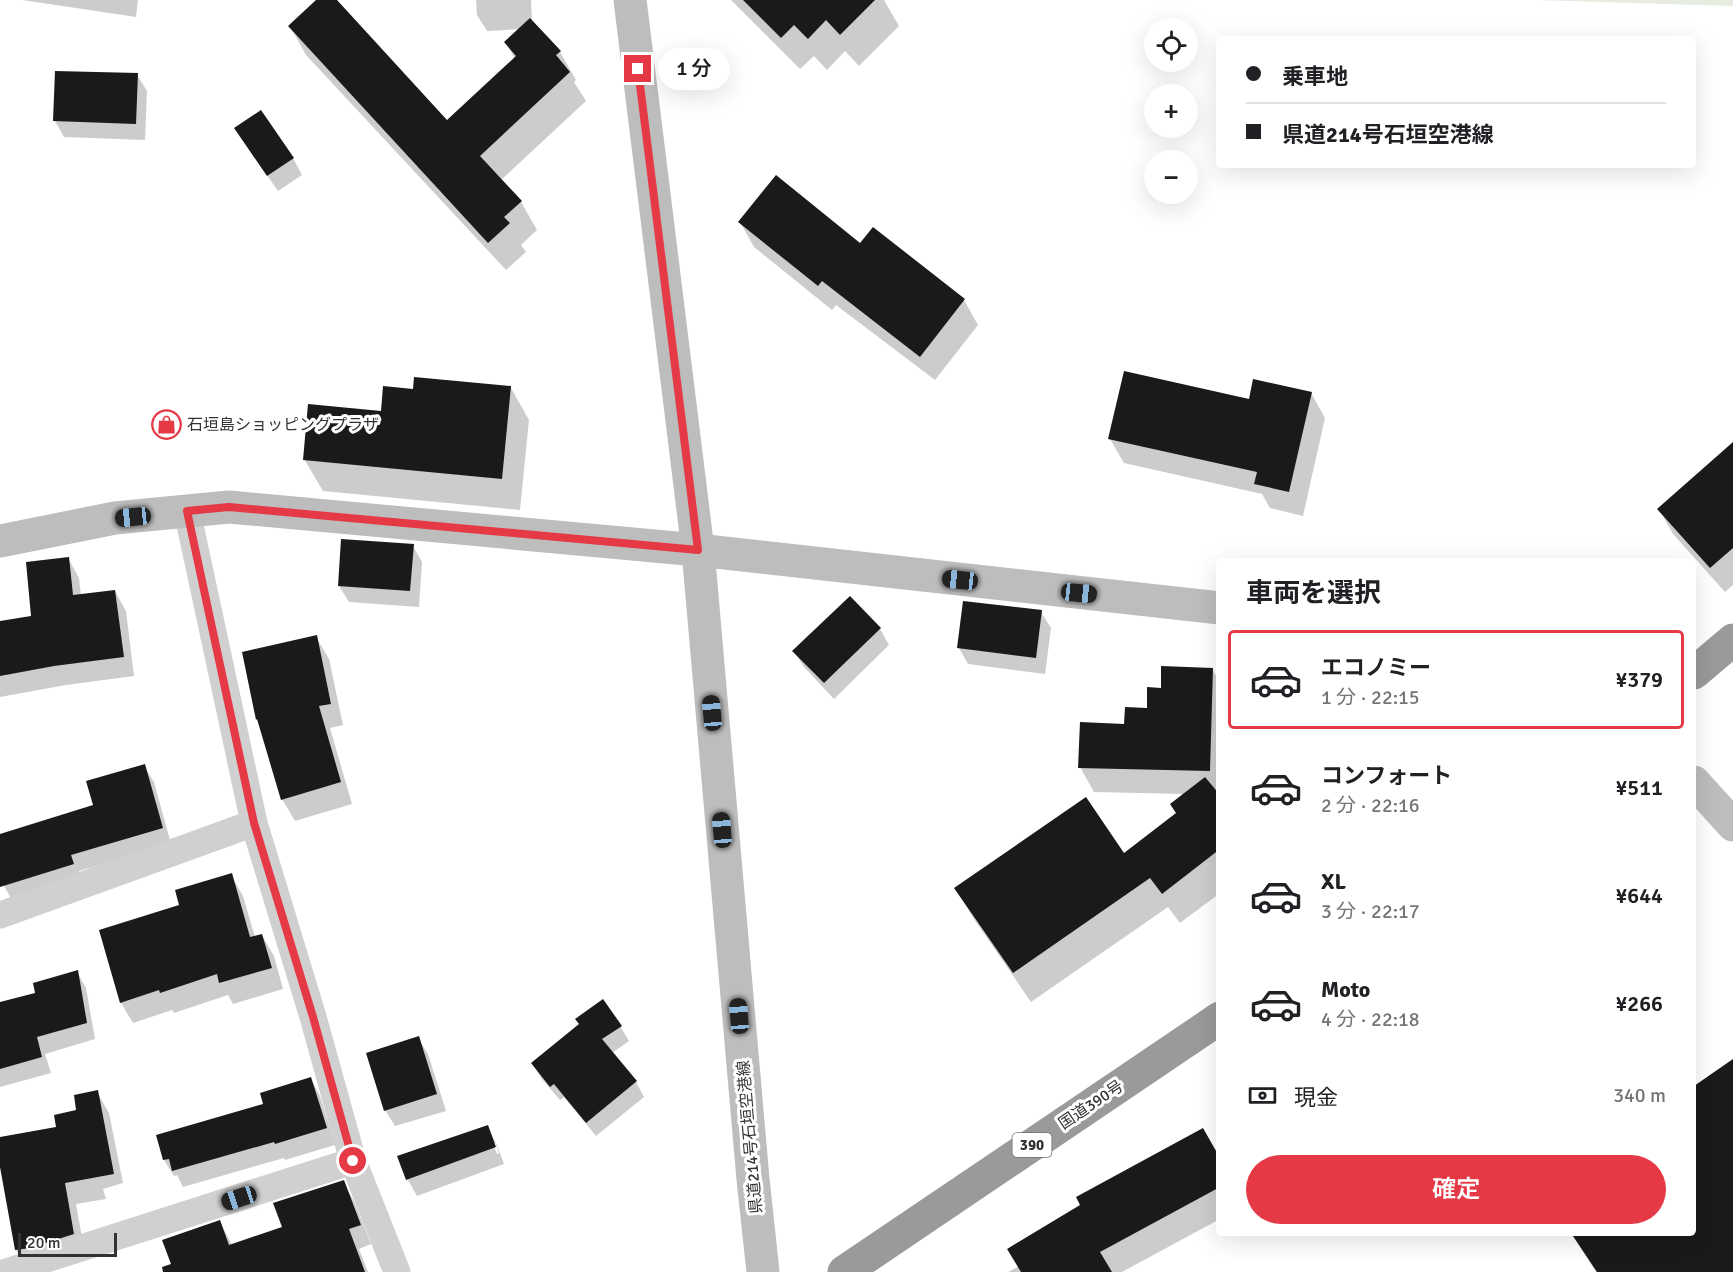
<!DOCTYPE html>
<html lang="ja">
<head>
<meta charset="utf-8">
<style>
  :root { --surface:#fff; --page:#f6f6f6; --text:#202124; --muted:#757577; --line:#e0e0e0; --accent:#e63946 }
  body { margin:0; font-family:Signika,"Noto Sans JP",sans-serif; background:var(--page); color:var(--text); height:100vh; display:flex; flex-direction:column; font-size:22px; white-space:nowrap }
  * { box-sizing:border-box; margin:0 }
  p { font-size:20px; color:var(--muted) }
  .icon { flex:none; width:33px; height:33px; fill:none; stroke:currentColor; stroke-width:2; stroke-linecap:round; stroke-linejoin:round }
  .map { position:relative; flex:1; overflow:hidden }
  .details { position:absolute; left:1216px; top:558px; width:480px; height:678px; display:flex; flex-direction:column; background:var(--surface); border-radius:6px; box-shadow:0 6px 24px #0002 }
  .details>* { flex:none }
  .hud { position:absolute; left:1216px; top:36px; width:480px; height:132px; border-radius:6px; box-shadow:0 6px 24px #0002; display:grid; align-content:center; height:132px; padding:0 30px; background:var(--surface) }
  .controls { position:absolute; left:1144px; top:18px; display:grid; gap:12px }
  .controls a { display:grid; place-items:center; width:54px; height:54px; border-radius:50%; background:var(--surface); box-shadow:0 6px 24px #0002; font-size:30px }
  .scale { position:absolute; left:18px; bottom:15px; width:99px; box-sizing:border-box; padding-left:6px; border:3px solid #333; border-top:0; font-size:16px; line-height:21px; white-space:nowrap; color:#333; -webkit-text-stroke:4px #fff; paint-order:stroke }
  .end { position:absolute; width:27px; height:27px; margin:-14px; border:8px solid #e63946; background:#fff; box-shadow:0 0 0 3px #fff }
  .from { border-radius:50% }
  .bubble { position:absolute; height:42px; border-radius:21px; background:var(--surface); box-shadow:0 6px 24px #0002; font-size:20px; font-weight:600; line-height:42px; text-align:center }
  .car { position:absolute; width:18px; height:36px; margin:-18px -9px; border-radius:8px; box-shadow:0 0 4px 2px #0007; background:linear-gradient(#222 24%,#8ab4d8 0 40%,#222 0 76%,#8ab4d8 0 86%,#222 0) }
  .hud b { display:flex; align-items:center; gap:21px; height:57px; font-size:22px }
  .hud b+b { border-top:2px solid var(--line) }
  .hud i { width:15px; height:15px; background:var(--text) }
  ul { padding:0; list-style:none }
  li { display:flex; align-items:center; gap:18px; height:99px; margin:0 12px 9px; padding:0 18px; border:3px solid transparent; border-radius:6px }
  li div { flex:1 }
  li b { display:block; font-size:22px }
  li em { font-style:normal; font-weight:600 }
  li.current { border-color:var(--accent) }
  li>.icon { width:54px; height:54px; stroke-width:1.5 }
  h2 { padding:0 30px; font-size:27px; line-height:72px }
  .pay { display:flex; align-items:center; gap:15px; height:66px; padding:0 30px; font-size:22px }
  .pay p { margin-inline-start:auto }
  .primary-button { display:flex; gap:12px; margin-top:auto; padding:12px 30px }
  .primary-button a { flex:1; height:69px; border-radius:36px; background:var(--accent); color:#fff; font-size:24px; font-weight:600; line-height:69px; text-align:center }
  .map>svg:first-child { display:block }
  .green { fill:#e6ecdf }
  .shadow { fill:#0003; fill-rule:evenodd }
  .building { fill:#1a1a1a }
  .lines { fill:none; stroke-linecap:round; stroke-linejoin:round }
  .street { stroke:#d0d0d0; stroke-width:27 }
  .secondary { stroke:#bdbdbd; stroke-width:33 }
  .highway { stroke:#9a9a9a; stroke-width:33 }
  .route { stroke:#e63946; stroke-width:8 }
  .labels { text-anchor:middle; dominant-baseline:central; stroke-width:6; stroke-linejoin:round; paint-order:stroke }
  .shield { fill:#fff; stroke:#707070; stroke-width:1.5 }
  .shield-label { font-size:15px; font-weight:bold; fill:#333 }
  .poi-label { font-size:16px; fill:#333; stroke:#fff; text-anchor:start }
  .street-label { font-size:16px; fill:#333; stroke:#fff }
</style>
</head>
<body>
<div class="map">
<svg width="1733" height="1272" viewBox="0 0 1733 1272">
  <rect width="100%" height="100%" fill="#fff"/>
  <path class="green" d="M 1534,0 L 1733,0 L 1733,6 Z"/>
  <path class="shadow" d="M 22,0 L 138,0 L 136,17 Z
    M 318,0 L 334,0 L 447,122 L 515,59 L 506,43 L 521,29 L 487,31 L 477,15 L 476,0 L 531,0 L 532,22 L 560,52 L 576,80 L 574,82 L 586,101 L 501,180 L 521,202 L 537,230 L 521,245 L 526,252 L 506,270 L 306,55 L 290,26 Z
    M 731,0 L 884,0 L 899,26 L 859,66 L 845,51 L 827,70 L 814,56 L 800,69 Z
    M 137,75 L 147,91 L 145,140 L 64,137 L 55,121 Z
    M 246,145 L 293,158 L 302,175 L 278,191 Z
    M 740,222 L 860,245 L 964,300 L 978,325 L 935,380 L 836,305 L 832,310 L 754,247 Z
    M 511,388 L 529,420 L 520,510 L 323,491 L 304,459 L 383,413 L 414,391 Z
    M 1311,393 L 1325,418 L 1303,516 L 1270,508 L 1262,494 L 1124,463 L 1110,439 L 1250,401 Z
    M 1733,444 L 1733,585 L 1725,592 L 1673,534 L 1659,509 Z
    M 413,546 L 422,562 L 419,607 L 349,602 L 339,586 Z
    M 68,558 L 79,578 L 81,595 L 115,591 L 126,611 L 134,676 L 66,685 L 0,697 L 0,623 L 33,617 Z
    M 1041,612 L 1051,628 L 1045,674 L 968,664 L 959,648 Z
    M 880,629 L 889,645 L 834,699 L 804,667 L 794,651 Z
    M 316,637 L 329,659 L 343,725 L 330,728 L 352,804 L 295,821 L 282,799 Z
    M 1212,669 L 1220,682 L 1220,893 L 1180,923 L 1168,907 L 1031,1002 L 974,919 L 956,889 L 1124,855 L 1177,814 L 1185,794 L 1094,792 L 1080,767 L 1126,725 L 1148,709 L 1162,689 Z
    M 144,766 L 154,782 L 171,844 L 79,871 L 82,880 L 13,902 L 4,886 L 0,875 L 0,836 L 95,806 Z
    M 231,875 L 243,896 L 255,937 L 262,935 L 274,956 L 283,989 L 233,1004 L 228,995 L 174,1013 L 172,1010 L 133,1023 L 121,1003 L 101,931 L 181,906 Z
    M 77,972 L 86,988 L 95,1039 L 45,1054 L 51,1073 L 0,1087 L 0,1004 L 37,994 Z
    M 620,1026 L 629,1041 L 612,1053 L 636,1082 L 644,1097 L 596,1136 L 564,1097 L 560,1100 L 541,1078 L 533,1063 Z
    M 418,1038 L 428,1054 L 446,1111 L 395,1126 L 385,1110 Z
    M 1733,1061 L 1733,1272 L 1596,1272 L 1571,1233 L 1694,1233 L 1694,1087 Z
    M 311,1079 L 320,1096 L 335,1145 L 285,1160 L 284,1158 L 183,1187 L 177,1175 L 174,1176 L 164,1160 L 158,1136 L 265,1105 Z
    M 97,1092 L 109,1113 L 123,1183 L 103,1189 L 106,1199 L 76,1204 L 85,1255 L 28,1271 L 16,1250 L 0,1158 L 0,1139 L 57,1129 Z
    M 487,1127 L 496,1143 L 504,1164 L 417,1196 L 408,1180 L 399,1157 ZM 492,1142 L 495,1142 L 499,1153 L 497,1154 Z
    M 1220,1159 L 1220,1219 L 1122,1272 L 1008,1272 Z
    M 343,1182 L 354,1201 L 371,1244 L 359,1249 L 368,1272 L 165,1272 L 220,1222 L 232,1245 L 283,1228 Z"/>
  <path class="building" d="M 316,0 L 337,0 L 447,120 L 516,56 L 504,42 L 530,18 L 561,51 L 556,55 L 570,72 L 480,156 L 522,201 L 504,217 L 510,223 L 488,243 L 288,26 Z
    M 743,0 L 875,0 L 840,35 L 826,20 L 808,39 L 794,25 L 781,38 Z
    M 55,71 L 138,73 L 136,124 L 53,121 Z
    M 261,110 L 294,158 L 267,176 L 234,128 Z
    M 776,175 L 860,243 L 873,227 L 965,299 L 920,357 L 822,281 L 818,286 L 738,222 Z
    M 1124,371 L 1249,399 L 1253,379 L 1312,392 L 1289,492 L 1254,484 L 1257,472 L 1108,439 Z
    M 414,377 L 511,386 L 502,479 L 303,460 L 308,404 L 381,411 L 383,386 L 413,389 Z
    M 1733,442 L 1733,548 L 1710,568 L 1657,509 Z
    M 341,539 L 414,544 L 410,591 L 338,586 Z
    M 69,557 L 73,595 L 115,590 L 124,657 L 54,666 L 0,676 L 0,621 L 31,616 L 26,562 Z
    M 850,596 L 881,628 L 824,683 L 792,651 Z
    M 963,601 L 1042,610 L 1036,658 L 957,648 Z
    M 317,635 L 331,704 L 319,706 L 341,782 L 281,800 L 257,719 L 256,720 L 242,652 Z
    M 1161,666 L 1213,668 L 1210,771 L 1078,768 L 1080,722 L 1124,724 L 1125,707 L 1147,708 L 1147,687 L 1161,688 Z
    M 145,764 L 163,828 L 71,855 L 74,864 L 0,887 L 0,834 L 93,805 L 86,781 Z
    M 1205,777 L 1220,795 L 1220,849 L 1162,894 L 1150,878 L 1013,973 L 954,888 L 1086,797 L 1124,853 L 1176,813 L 1170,804 Z
    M 232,873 L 250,937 L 262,934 L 272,968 L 219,983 L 217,974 L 160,993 L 159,990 L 120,1003 L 99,930 L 179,905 L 175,890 Z
    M 78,970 L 87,1023 L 37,1037 L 42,1057 L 0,1069 L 0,1002 L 35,993 L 33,983 Z
    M 603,999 L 622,1026 L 602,1039 L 637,1081 L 586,1123 L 554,1084 L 550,1087 L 531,1063 L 579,1024 L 575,1019 Z
    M 419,1036 L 437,1094 L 384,1111 L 366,1053 Z
    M 1733,1059 L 1733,1272 L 1597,1272 L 1571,1233 L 1694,1233 L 1694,1086 Z
    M 311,1077 L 327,1128 L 275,1144 L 274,1142 L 172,1171 L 169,1159 L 163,1160 L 156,1135 L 263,1104 L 260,1093 Z
    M 98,1090 L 114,1174 L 65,1183 L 74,1234 L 30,1248 L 15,1250 L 0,1167 L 0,1137 L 56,1127 L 54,1115 L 76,1110 L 74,1095 Z
    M 488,1125 L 496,1147 L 406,1180 L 397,1156 Z
    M 1203,1128 L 1220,1158 L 1220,1187 L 1100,1252 L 1112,1272 L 1021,1272 L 1007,1249 L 1080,1205 L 1076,1197 Z
    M 344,1180 L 361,1225 L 349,1229 L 365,1272 L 163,1272 L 162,1267 L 171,1264 L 162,1240 L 220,1220 L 229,1245 L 282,1227 L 273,1203 Z"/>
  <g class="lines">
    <path class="street" d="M 187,511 L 254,823 L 313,1017 L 353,1161 L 397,1272
      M 0,915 L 254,823
      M 6,1272 L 353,1161"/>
    <path class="secondary" d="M 630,0 L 698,550 L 753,1179 L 763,1272
      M 0,541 L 115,518 L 229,507 L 698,550 L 1220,608
      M 1694,782 L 1733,825"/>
    <path class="highway" d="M 1694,673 L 1733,640
      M 844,1272 L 1220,1018"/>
  </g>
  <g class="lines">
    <path class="route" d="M 353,1161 L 313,1017 L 254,823 L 187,511 L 229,507 L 698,550 L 638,69"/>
  </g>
  <defs>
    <symbol id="shop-ring" viewBox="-11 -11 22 22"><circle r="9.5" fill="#fff" stroke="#e63946" stroke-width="1.5"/><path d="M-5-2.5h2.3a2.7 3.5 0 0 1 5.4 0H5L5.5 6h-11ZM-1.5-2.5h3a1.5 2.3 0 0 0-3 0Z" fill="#e63946"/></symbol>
  </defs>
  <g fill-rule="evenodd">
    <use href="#shop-ring" x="150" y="408" width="33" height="33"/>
  </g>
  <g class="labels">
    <rect class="shield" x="1012.5" y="1133" width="39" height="24" rx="4.5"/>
    <g class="shield-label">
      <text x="1032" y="1145">390</text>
    </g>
    <g class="poi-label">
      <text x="187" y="425">石垣島ショッピングプラザ</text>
    </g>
    <g class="street-label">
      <text transform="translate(1091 1105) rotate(-34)">国道390号</text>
      <text transform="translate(750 1137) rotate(-95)">県道214号石垣空港線</text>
    </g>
  </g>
</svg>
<div class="controls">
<a><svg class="icon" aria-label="locate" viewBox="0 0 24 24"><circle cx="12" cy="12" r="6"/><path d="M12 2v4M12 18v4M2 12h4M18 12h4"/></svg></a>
<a>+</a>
<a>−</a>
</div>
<div class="scale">20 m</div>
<i class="end from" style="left:353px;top:1161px"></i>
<i class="end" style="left:638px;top:69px"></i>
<div class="bubble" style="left:658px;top:48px;width:72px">1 分</div>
<i class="car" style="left:133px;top:517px;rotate:264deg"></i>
<i class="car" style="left:960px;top:580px;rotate:276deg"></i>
<i class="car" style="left:1079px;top:593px;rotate:96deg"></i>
<i class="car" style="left:712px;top:713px;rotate:355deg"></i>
<i class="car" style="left:722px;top:830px;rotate:355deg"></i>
<i class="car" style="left:739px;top:1016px;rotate:355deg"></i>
<i class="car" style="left:239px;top:1198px;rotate:252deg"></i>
<div class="hud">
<b><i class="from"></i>乗車地</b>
<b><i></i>県道214号石垣空港線</b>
</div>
<section class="details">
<h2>車両を選択</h2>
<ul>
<li class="current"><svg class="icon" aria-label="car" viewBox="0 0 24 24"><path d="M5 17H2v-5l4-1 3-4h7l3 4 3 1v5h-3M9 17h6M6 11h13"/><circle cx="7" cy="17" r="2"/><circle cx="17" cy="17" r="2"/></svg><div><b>エコノミー</b><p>1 分 · 22:15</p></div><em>¥379</em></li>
<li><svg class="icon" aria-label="car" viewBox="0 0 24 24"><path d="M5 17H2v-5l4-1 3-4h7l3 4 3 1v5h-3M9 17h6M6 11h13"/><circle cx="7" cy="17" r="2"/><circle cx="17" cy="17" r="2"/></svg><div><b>コンフォート</b><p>2 分 · 22:16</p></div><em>¥511</em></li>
<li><svg class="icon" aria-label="car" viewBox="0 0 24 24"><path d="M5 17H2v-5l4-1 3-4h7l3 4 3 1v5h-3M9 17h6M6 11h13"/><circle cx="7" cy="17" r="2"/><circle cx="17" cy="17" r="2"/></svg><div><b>XL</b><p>3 分 · 22:17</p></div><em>¥644</em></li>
<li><svg class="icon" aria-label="car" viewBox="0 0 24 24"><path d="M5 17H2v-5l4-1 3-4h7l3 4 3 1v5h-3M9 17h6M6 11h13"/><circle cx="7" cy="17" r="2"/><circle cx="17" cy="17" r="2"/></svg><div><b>Moto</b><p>4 分 · 22:18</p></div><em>¥266</em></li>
</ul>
<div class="pay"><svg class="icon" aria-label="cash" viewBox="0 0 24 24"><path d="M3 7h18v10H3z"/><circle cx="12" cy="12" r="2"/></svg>現金<p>340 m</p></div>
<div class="primary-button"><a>確定</a></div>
</section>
</div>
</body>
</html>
